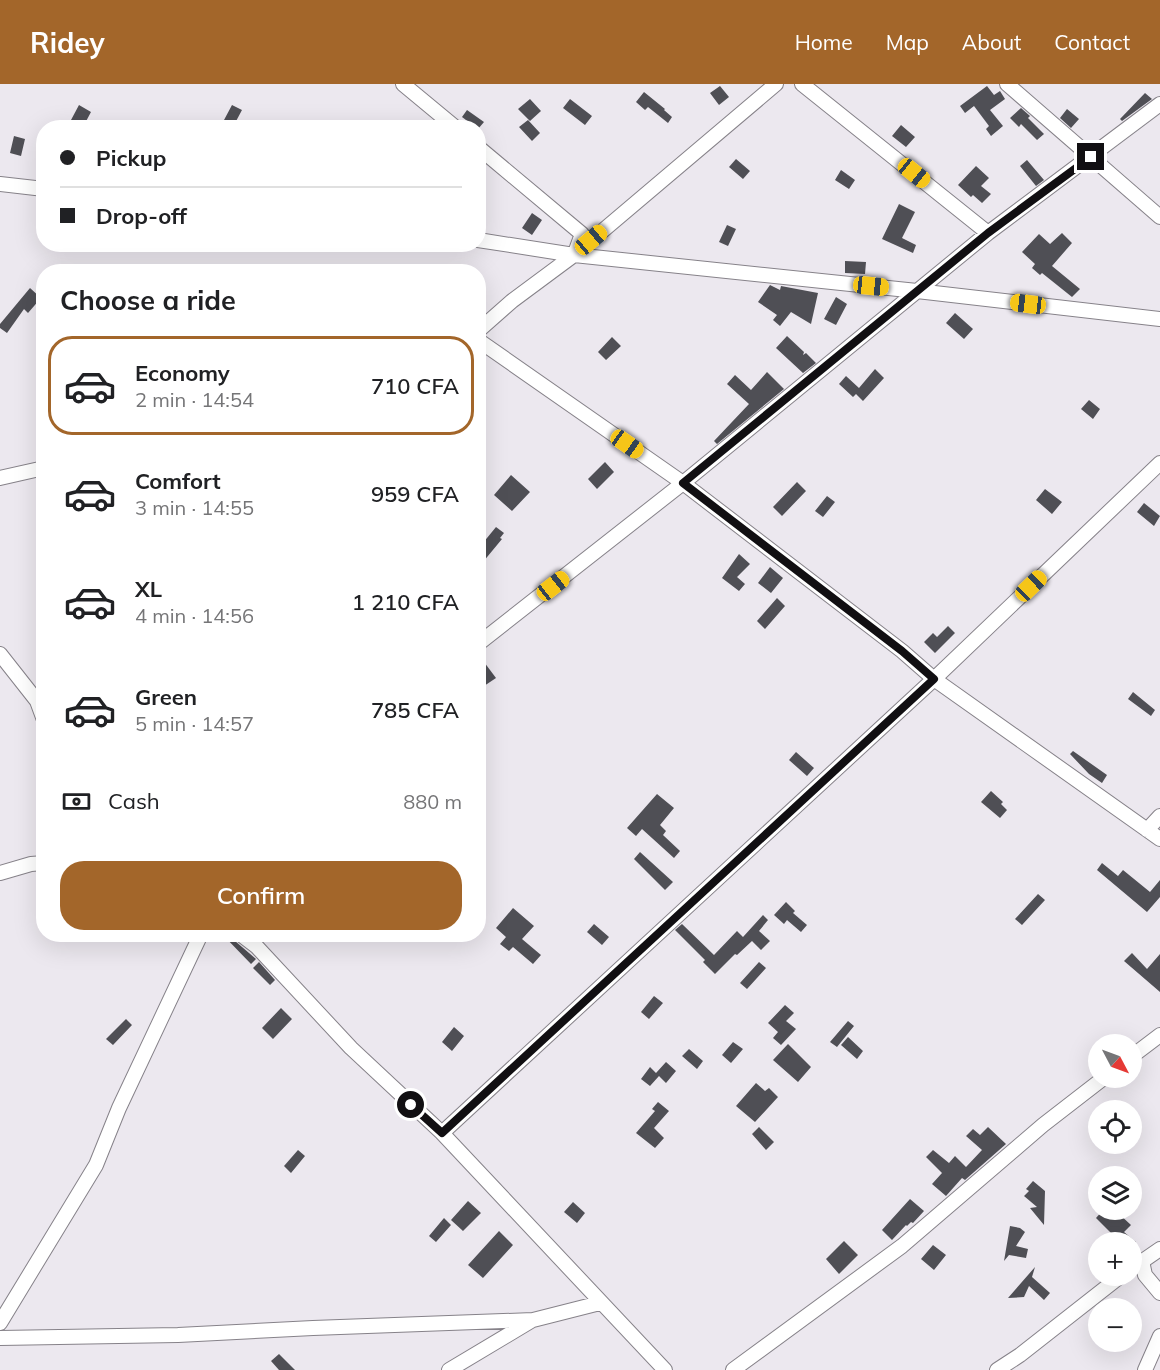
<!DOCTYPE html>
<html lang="en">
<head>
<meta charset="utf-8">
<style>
  :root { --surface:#fff; --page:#f6f6f6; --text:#202124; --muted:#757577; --line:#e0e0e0; --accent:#a3662a }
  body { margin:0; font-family:Mulish,sans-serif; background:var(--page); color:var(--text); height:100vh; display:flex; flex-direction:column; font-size:22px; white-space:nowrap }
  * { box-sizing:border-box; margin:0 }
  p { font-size:20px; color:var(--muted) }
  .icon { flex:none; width:33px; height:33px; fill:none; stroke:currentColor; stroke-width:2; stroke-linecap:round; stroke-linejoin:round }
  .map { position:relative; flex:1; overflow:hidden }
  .panel { position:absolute; left:36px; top:180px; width:450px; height:678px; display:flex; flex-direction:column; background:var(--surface); border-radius:24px; box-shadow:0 6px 24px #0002 }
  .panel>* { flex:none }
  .hud { position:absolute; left:36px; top:36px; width:450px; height:132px; border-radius:24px; box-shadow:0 6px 24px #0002; display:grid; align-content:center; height:132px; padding:0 24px; background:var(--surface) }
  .needle { width:39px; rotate:131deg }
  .fabs { position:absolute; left:1088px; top:950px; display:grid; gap:12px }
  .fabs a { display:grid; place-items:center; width:54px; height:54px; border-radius:50%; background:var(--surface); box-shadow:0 6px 24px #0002; font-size:30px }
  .end { position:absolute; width:27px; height:27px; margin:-14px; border:8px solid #110f12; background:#fff; box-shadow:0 0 0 3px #fff }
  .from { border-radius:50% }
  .car { position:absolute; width:18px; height:36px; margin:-18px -9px; border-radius:8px; box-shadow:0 0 4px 2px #0007; background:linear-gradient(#f5c518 24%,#345 0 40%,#f5c518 0 76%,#345 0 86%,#f5c518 0) }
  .hud b { display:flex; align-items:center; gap:21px; height:57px; font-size:22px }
  .hud b+b { border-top:2px solid var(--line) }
  .hud i { width:15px; height:15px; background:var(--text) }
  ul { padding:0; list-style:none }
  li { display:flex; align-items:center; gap:18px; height:99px; margin:0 12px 9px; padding:0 12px; border:3px solid transparent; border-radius:24px }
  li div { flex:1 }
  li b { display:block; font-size:22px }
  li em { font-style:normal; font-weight:600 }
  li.selected { border-color:var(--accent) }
  li>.icon { width:54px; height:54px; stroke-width:1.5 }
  h2 { padding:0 24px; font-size:27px; line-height:72px }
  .pay { display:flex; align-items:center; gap:15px; height:66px; padding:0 24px; font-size:22px }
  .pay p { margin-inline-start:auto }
  .primary-button { display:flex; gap:12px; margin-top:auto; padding:12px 24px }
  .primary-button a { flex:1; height:69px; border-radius:24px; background:var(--accent); color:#fff; font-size:24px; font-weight:600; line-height:69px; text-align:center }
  header { display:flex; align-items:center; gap:36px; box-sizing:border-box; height:84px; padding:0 30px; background:var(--accent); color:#fff }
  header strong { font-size:28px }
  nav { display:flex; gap:33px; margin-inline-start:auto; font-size:21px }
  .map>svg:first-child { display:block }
  .building { fill:#4f4f55 }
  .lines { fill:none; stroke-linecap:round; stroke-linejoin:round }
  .minor-casing { stroke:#868289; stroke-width:16 }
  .minor { stroke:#fff; stroke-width:14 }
  .route { stroke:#110f12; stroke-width:8 }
</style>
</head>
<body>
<header>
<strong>Ridey</strong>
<nav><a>Home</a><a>Map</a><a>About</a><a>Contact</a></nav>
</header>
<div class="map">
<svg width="1160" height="1286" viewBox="0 0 1160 1286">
  <rect width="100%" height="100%" fill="#ece8ef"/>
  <path class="building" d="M 720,2 L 729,13 L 719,21 L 710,9 Z
    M 987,2 L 994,11 L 1000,7 L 1005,15 L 990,26 L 1003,42 L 991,52 L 986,45 L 989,42 L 974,22 L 965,29 L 960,22 Z
    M 644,8 L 665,25 L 664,26 L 672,33 L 668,39 L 648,23 L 645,26 L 636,18 Z
    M 1145,9 L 1152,15 L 1122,37 L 1120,35 Z
    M 530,15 L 541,27 L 530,37 L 518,25 Z
    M 570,15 L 592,32 L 585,41 L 563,24 Z
    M 79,21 L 91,28 L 83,43 L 71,36 Z
    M 232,21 L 242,26 L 234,41 L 224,36 Z
    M 1021,24 L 1030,32 L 1028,34 L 1044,50 L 1037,56 L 1021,40 L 1019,43 L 1010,34 Z
    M 1067,25 L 1079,35 L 1071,44 L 1060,34 Z
    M 467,26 L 484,38 L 478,45 L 462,33 Z
    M 528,36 L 540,49 L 532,57 L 519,43 Z
    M 901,41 L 915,53 L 906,63 L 892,52 Z
    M 14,52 L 25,55 L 21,72 L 10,69 Z
    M 736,75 L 750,87 L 743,95 L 729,83 Z
    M 1027,76 L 1044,96 L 1036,102 L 1020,82 Z
    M 976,82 L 989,94 L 981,102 L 991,110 L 982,119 L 973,111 L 971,113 L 958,101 Z
    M 841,86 L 855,96 L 849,105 L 835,96 Z
    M 899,120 L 915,128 L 902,154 L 916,161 L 913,169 L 882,155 Z
    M 532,129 L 542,136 L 532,151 L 522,144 Z
    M 727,141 L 736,145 L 728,162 L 719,158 Z
    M 1062,149 L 1072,159 L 1052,182 L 1080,205 L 1072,213 L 1042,189 L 1040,191 L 1032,184 L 1035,180 L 1022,168 L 1039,150 L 1050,160 Z
    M 845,177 L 866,178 L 865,190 L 845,189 Z
    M 770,201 L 780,206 L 781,202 L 818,209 L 811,240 L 791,228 L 780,242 L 773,236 L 777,231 L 758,218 Z
    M 30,204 L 41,214 L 28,229 L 24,225 L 7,249 L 0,244 L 0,240 Z
    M 836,213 L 847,220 L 836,241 L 824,235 Z
    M 955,229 L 973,245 L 964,255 L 946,239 Z
    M 787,252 L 804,268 L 803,271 L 806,269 L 816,279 L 803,289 L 776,264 Z
    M 612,253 L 621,262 L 606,276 L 598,268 Z
    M 875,285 L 884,294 L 863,317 L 856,310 L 853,313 L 839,300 L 846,292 L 859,304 Z
    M 767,288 L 784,305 L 717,360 L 714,357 L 749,320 L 727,300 L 735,291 L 751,306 Z
    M 1089,316 L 1100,325 L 1093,335 L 1081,325 Z
    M 605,378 L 614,388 L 597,405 L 588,395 Z
    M 511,391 L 530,408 L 512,427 L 494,411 Z
    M 797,398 L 806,407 L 782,432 L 773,423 Z
    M 1045,405 L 1062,418 L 1052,430 L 1036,416 Z
    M 827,412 L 835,418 L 823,433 L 815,427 Z
    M 1144,419 L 1160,432 L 1154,442 L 1137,428 Z
    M 496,443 L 504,449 L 500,454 L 502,455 L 478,484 L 478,465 Z
    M 739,470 L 750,480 L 737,493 L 745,500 L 739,507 L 722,494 Z
    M 770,483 L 783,494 L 771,509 L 758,499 Z
    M 777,514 L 785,522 L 765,545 L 757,537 Z
    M 948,542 L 955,549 L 935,569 L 924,558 L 933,549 L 937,553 Z
    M 478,570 L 496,594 L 478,606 Z
    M 1133,608 L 1155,626 L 1151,632 L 1128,615 Z
    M 1073,667 L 1107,691 L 1102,699 L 1089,690 L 1070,670 Z
    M 796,668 L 814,684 L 807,692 L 789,676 Z
    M 991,707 L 1003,718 L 1001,720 L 1007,726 L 1000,734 L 981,718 Z
    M 657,710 L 674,724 L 660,741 L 666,747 L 663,751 L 680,767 L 674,774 L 642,745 L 636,752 L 627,744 Z
    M 640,768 L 673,798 L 665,806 L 634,775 Z
    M 1102,779 L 1118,792 L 1123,786 L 1150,808 L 1160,796 L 1160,813 L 1147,828 L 1097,786 Z
    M 1038,810 L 1045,816 L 1022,841 L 1015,835 Z
    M 786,818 L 795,827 L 793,829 L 807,841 L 801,848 L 787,836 L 784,840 L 774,831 Z
    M 513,824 L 534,842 L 522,855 L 541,871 L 533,880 L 513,863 L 509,867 L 500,860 L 506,853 L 496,844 Z
    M 763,831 L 768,836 L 759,847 L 770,857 L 761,866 L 752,857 L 737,871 L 735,870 L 715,890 L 703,878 L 705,876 L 675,846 L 682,840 L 714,871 L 737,847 L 743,853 Z
    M 594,840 L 609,853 L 602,861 L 587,848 Z
    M 222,850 L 231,852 L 235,857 L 256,875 L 251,880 Z
    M 1132,869 L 1147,885 L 1160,870 L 1160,908 L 1124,877 Z
    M 259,878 L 275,896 L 270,901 L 253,884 Z
    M 759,878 L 766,884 L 747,905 L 740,899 Z
    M 654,912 L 663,919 L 649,935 L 641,928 Z
    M 785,921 L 794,929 L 786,937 L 796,945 L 781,961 L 773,954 L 778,948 L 768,939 Z
    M 281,924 L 292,935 L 273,955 L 262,944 Z
    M 126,935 L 132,941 L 113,961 L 106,955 Z
    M 848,937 L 854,942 L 837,963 L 830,958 Z
    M 454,943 L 464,952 L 452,967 L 442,958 Z
    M 848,953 L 863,967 L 857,975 L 841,961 Z
    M 733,958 L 743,965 L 731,979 L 722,971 Z
    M 788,960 L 811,983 L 798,998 L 773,976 Z
    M 689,965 L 703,977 L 697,985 L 682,972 Z
    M 666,978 L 676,987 L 666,999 L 659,992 L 650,1002 L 641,995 L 650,983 L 656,989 Z
    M 756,999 L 765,1007 L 769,1004 L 778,1013 L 755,1038 L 736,1022 Z
    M 658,1018 L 669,1027 L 654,1044 L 664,1054 L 655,1064 L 636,1049 L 655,1027 L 652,1025 Z
    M 759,1043 L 774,1058 L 766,1066 L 752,1050 Z
    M 988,1043 L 1006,1060 L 965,1096 L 962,1094 L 946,1112 L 932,1100 L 942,1089 L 926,1073 L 933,1066 L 949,1079 L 955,1072 L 966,1083 L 982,1066 L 966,1052 L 973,1045 L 980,1051 Z
    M 298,1066 L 305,1072 L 291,1089 L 284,1082 Z
    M 1033,1097 L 1045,1107 L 1044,1141 L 1030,1124 L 1037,1123 L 1024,1112 L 1029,1107 L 1026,1105 Z
    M 910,1115 L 924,1127 L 913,1139 L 911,1138 L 907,1142 L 906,1141 L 892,1156 L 882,1146 Z
    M 468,1117 L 481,1129 L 463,1147 L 451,1136 Z
    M 573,1118 L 585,1129 L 577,1139 L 564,1128 Z
    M 1104,1125 L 1122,1125 L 1118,1129 L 1131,1141 L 1124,1148 L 1136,1158 L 1120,1158 L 1096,1134 Z
    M 444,1134 L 451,1141 L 436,1158 L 429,1152 Z
    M 1010,1142 L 1020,1144 L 1025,1148 L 1016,1162 L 1028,1165 L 1026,1174 L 1009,1171 L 1004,1177 Z
    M 499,1147 L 513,1161 L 483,1194 L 468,1181 Z
    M 844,1157 L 858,1171 L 839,1190 L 826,1175 Z
    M 933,1161 L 946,1171 L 934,1186 L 921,1175 Z
    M 1035,1183 L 1032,1193 L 1050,1209 L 1044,1216 L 1029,1202 L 1024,1213 L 1008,1214 Z
    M 279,1270 L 295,1286 L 279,1286 L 271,1277 Z"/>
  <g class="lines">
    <defs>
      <path id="minor" d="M 403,0 L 456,44
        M 802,0 L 988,149
        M 1007,0 L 1160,133
        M 478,63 L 582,150 L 575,169
        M 0,100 L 44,105
        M 478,156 L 574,171 L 917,207 L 1160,235
        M 478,247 L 512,217 L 574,171 L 776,0
        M 478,256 L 683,399 L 902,567 L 934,595 L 1160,755
        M 0,394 L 44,384
        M 478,560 L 683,399 L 988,149 L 1160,20
        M 0,570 L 37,617 L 44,636
        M 1147,746 L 1160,732
        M 0,789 L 31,780 L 44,779
        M 240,850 L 257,863 L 351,964 L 442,1049 L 665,1286
        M 1131,973 L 1160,951
        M 442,1049 L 934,595 L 1160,379
        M 1142,1177 L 1145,1191 L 1160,1209
        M 1131,1185 L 1160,1165
        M 0,1239 L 96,1081 L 119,1024 L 201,850
        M 0,1254 L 178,1251 L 313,1244 L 533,1236 L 600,1219
        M 449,1286 L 531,1237
        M 733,1286 L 902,1162 L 1043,1041 L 1105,993
        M 997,1286 L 1020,1271 L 1122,1191
        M 1145,1286 L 1160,1252"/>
    </defs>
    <use href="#minor" class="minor-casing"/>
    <use href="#minor" class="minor"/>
  </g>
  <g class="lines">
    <path class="route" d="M 411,1021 L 442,1049 L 934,595 L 902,567 L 683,399 L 988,149 L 1091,73"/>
  </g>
</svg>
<div class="fabs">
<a><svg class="needle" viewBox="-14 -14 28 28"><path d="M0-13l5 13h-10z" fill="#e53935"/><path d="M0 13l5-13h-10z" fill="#757577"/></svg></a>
<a><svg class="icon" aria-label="locate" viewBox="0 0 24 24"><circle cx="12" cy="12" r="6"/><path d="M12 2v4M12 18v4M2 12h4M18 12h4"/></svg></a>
<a><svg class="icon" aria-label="layers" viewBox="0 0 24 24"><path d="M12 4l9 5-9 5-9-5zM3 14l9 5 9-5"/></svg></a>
<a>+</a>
<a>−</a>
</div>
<i class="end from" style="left:411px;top:1021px"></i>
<i class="end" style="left:1091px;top:73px"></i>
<i class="car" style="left:914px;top:89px;rotate:129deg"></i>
<i class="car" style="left:591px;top:156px;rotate:50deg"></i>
<i class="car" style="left:871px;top:202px;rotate:96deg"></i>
<i class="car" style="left:1028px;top:220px;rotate:277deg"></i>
<i class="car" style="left:627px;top:360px;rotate:125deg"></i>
<i class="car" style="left:553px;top:502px;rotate:52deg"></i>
<i class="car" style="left:1031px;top:502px;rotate:46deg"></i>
<div class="hud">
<b><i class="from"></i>Pickup</b>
<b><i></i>Drop-off</b>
</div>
<section class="panel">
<h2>Choose a ride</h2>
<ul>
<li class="selected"><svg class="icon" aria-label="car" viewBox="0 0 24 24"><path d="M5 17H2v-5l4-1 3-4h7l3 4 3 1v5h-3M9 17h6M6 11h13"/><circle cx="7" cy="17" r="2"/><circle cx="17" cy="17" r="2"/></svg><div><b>Economy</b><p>2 min · 14:54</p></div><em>710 CFA</em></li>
<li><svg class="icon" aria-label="car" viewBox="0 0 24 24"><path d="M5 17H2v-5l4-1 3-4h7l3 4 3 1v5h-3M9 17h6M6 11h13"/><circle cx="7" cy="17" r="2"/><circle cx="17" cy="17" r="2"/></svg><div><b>Comfort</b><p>3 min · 14:55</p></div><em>959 CFA</em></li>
<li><svg class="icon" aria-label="car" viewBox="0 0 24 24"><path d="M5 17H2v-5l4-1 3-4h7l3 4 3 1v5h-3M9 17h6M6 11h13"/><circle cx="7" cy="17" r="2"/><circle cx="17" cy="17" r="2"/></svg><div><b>XL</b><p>4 min · 14:56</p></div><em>1 210 CFA</em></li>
<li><svg class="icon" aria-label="car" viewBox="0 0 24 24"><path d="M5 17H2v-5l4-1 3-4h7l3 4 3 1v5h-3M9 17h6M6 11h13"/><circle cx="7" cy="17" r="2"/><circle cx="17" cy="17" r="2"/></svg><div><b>Green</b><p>5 min · 14:57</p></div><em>785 CFA</em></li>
</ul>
<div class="pay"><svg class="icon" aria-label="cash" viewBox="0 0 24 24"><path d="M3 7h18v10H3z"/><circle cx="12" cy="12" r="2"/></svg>Cash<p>880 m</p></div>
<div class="primary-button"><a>Confirm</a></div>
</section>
</div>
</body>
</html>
